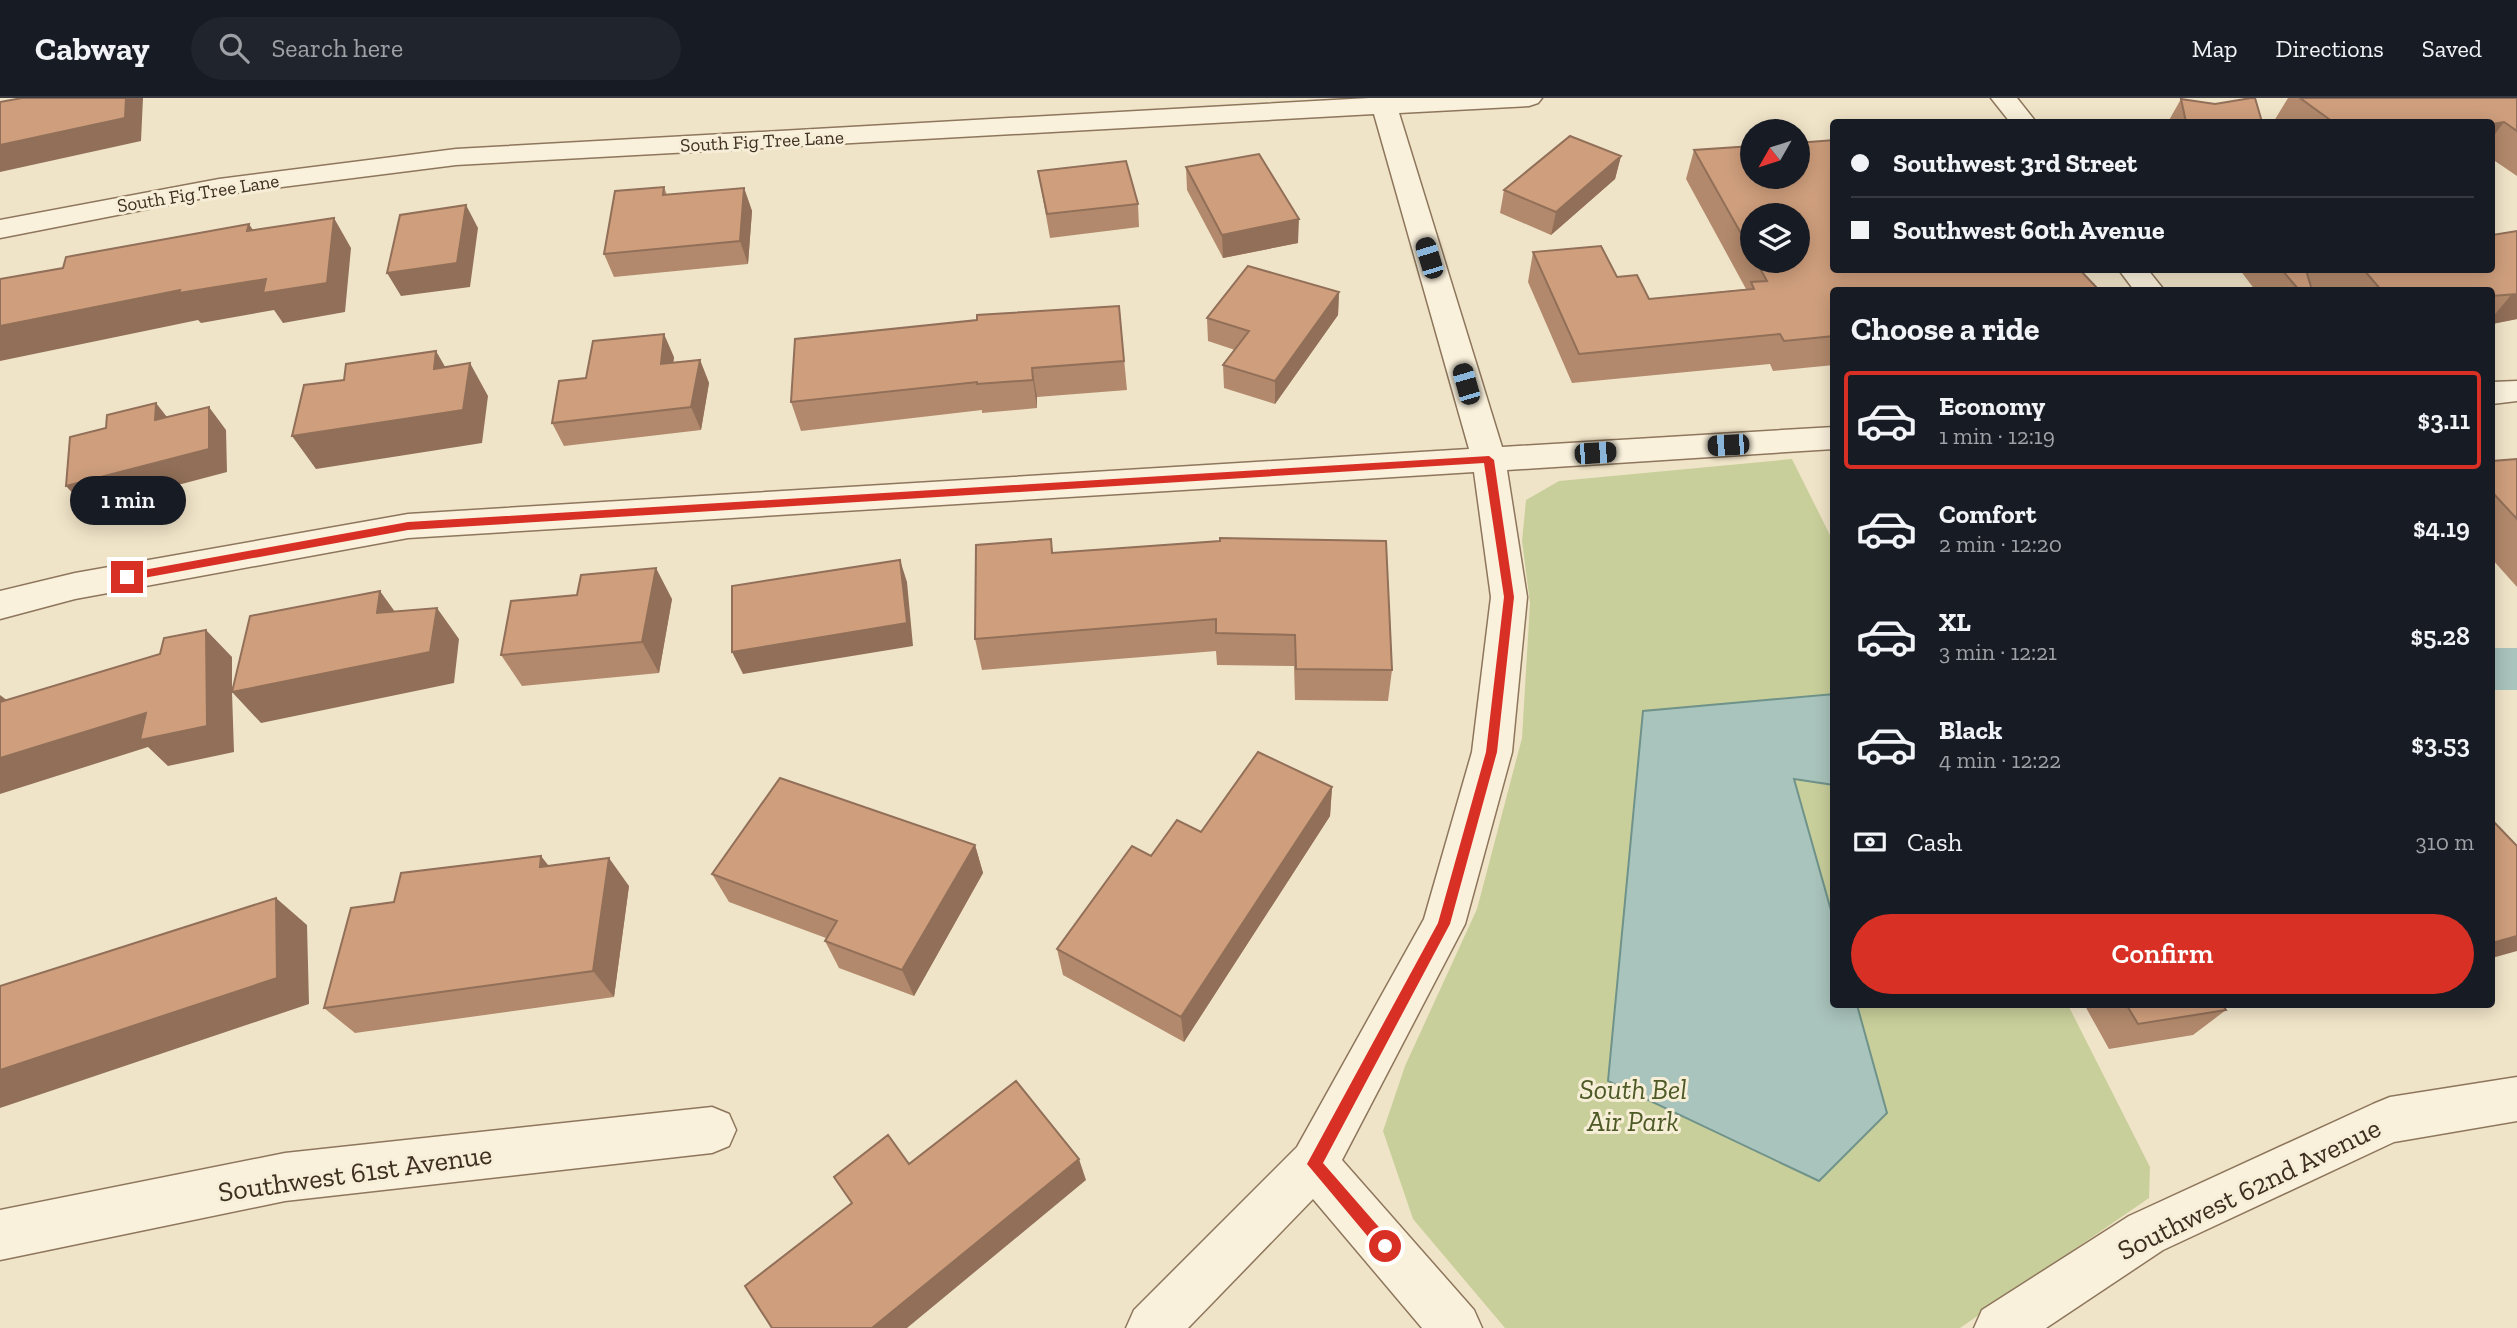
<!DOCTYPE html>
<html lang="en">
<head>
<meta charset="utf-8">
<style>
  :root { --surface:#171b24; --page:#20242c; --text:#f1f3f6; --muted:#9ea1a6; --line:#363941; --accent:#d93025 }
  body { margin:0; font-family:"Zilla Slab",serif; background:var(--page); color:var(--text); height:100vh; display:flex; flex-direction:column; font-size:26px; white-space:nowrap }
  * { box-sizing:border-box; margin:0 }
  p { font-size:23px; color:var(--muted) }
  .icon { flex:none; width:38px; height:38px; fill:none; stroke:currentColor; stroke-width:2; stroke-linecap:round; stroke-linejoin:round }
  .map { position:relative; flex:1; overflow:hidden }
  .side { position:absolute; left:1830px; top:189px; width:665px; height:721px; display:flex; flex-direction:column; background:var(--surface); border-radius:7px; box-shadow:0 4px 18px #0003 }
  .side>* { flex:none }
  .top-card { position:absolute; left:1830px; top:21px; width:665px; height:154px; border-radius:7px; box-shadow:0 4px 18px #0003; display:grid; align-content:center; height:154px; padding:0 21px; background:var(--surface) }
  .needle { width:46px; rotate:231deg }
  .tools { position:absolute; left:1740px; top:21px; display:grid; gap:14px }
  .tools a { display:grid; place-items:center; width:70px; height:70px; border-radius:50%; background:var(--surface); box-shadow:0 4px 18px #0003; font-size:35px }
  .end { position:absolute; width:32px; height:32px; margin:-16px; border:9px solid #d93025; background:#fff; box-shadow:0 0 0 4px #fff }
  .from { border-radius:50% }
  .bubble { position:absolute; height:49px; border-radius:24px; background:var(--surface); box-shadow:0 4px 18px #0003; font-size:23px; font-weight:600; line-height:49px; text-align:center }
  .car { position:absolute; width:21px; height:42px; margin:-21px -10px; border-radius:9px; box-shadow:0 0 5px 2px #0007; background:linear-gradient(#222 24%,#8ab4d8 0 40%,#222 0 76%,#8ab4d8 0 86%,#222 0) }
  .top-card b { display:flex; align-items:center; gap:24px; height:66px; font-size:26px }
  .top-card b+b { border-top:2px solid var(--line) }
  .top-card i { width:18px; height:18px; background:var(--text) }
  ul { padding:0; list-style:none }
  li { display:flex; align-items:center; gap:21px; height:98px; margin:0 14px 10px; padding:0 7px; border:4px solid transparent; border-radius:7px }
  li div { flex:1 }
  li b { display:block; font-size:26px }
  li em { font-style:normal; font-weight:600 }
  li.selected { border-color:var(--accent) }
  li>.icon { width:63px; height:63px; stroke-width:1.5 }
  h2 { padding:0 21px; font-size:32px; line-height:84px }
  .pay { display:flex; align-items:center; gap:18px; height:77px; padding:0 21px; font-size:26px }
  .pay p { margin-inline-start:auto }
  .button { display:flex; gap:14px; margin-top:auto; padding:14px 21px }
  .button a { flex:1; height:80px; border-radius:42px; background:var(--accent); color:#fff; font-size:28px; font-weight:600; line-height:80px; text-align:center }
  header { display:flex; align-items:center; gap:42px; box-sizing:border-box; height:98px; padding:0 35px; background:var(--surface); border-bottom:2px solid var(--line) }
  header strong { font-size:33px }
  nav { display:flex; gap:38px; margin-inline-start:auto; font-size:24px }
  .search { width:490px; height:63px; background:var(--page); display:flex; align-items:center; gap:18px; box-sizing:border-box; padding:0 24px; border-radius:38px; color:var(--muted); font-size:26px }
  .map>svg:first-child { display:block }
  .green { fill:#c9cf9b }
  .water { fill:#a9c4bc; stroke:#6f938a; stroke-width:2 }
  .lines { fill:none; stroke-linecap:round; stroke-linejoin:round }
  .canal { fill:#a9c4bc; fill-rule:evenodd }
  .minor-casing { stroke:#8d765c; stroke-width:3 }
  .minor { fill:#faf1dc; fill-rule:evenodd }
  .wall { fill:#b2896c; fill-rule:evenodd }
  .shaded-wall { fill:#916f58 }
  .building { fill:#cf9f7d; stroke:#916f58; stroke-width:2 }
  .route { fill:#d93025 }
  .labels { text-anchor:middle; dominant-baseline:central; stroke-width:6; stroke-linejoin:round; paint-order:stroke }
  .far-street-label { font-size:19px; fill:#3d2e20; stroke:#f7eed8 }
  .near-park-label { font-size:28px; font-style:italic; fill:#4d5a26; stroke:#f7eed8 }
  .near-street-label { font-size:28px; fill:#3d2e20; stroke:#f7eed8 }
</style>
</head>
<body>
<header>
<strong>Cabway</strong>
<div class="search"><svg class="icon" aria-label="search" viewBox="0 0 24 24"><circle cx="10" cy="10" r="6"/><path d="M15 15l6 6"/></svg>Search here</div>
<nav><a>Map</a><a>Directions</a><a>Saved</a></nav>
</header>
<div class="map">
<svg width="2517" height="1230" viewBox="0 0 2517 1230">
  <rect width="100%" height="100%" fill="#f0e4c8"/>
  <path class="green" d="M 1792,361 L 1834,445 L 1834,906 L 2068,907 L 2150,1069 L 2149,1100 L 1960,1230 L 1505,1230 L 1413,1121 L 1383,1033 L 1405,968 L 1477,811 L 1522,640 L 1530,505 L 1522,443 L 1526,402 L 1559,383 Z"/>
  <path class="water" d="M 1834,596 L 1834,687 L 1794,681 L 1834,823 L 1834,906 L 1857,907 L 1887,1015 L 1819,1083 L 1608,983 L 1643,613 Z"/>
  <g class="lines">
    <path class="canal" d="M 2492,550 L 2517,550 L 2517,592 L 2492,592 Z"/>
    <defs>
      <path id="minor" d="M 1369,0 L 1542,0 L 1538,5 L 1529,8 L 1399,15 L 1502,349 L 1834,329 L 1834,351 L 1507,372 L 1527,499 L 1512,654 L 1465,826 L 1342,1062 L 1474,1212 L 1482,1230 L 1422,1230 L 1313,1101 L 1188,1230 L 1126,1230 L 1134,1212 L 1297,1049 L 1424,821 L 1472,654 L 1491,499 L 1474,374 L 408,440 L 75,501 L 0,521 L 0,493 L 75,475 L 408,416 L 1469,351 L 1374,16 L 456,67 L 219,97 L 0,140 L 0,122 L 219,81 L 456,51 Z
        M 1991,0 L 2017,0 L 2036,24 L 2010,24 Z
        M 2119,172 L 2148,172 L 2164,192 L 2134,192 Z
        M 2517,283 L 2517,303 L 2492,306 L 2492,284 Z
        M 2517,979 L 2517,1023 L 2394,1044 L 2163,1152 L 2046,1230 L 1974,1230 L 1982,1212 L 2129,1118 L 2373,1006 L 2390,999 Z
        M 712,1009 L 729,1016 L 736,1032 L 729,1048 L 712,1055 L 285,1103 L 0,1162 L 0,1112 L 285,1055 Z"/>
    </defs>
    <use href="#minor" class="minor-casing"/>
    <use href="#minor" class="minor"/>
  </g>
  <path class="wall" d="M 2288,0 L 2517,0 L 2517,78 L 2492,61 L 2492,24 L 2276,24 L 2274,23 Z
    M 2181,1 L 2262,24 L 2168,24 Z
    M 1694,52 L 1834,192 L 1834,267 L 1773,273 L 1770,266 L 1572,285 L 1528,184 L 1533,154 L 1617,179 L 1649,201 L 1746,191 L 1686,81 ZM 1752,117 L 1797,163 L 1752,163 Z
    M 1621,58 L 1615,81 L 1551,137 L 1500,115 L 1504,92 Z
    M 1186,69 L 1298,145 L 1223,160 L 1187,92 Z
    M 1038,73 L 1138,106 L 1139,129 L 1050,140 Z
    M 664,89 L 667,97 L 744,90 L 752,113 L 748,166 L 614,179 L 604,156 Z
    M 2517,133 L 2517,221 L 2492,226 L 2492,192 L 2255,192 L 2240,172 L 2492,172 Z
    M 1339,194 L 1338,217 L 1275,306 L 1224,290 L 1223,267 L 1235,252 L 1208,243 L 1207,220 Z
    M 1119,208 L 1127,292 L 1037,299 L 1037,310 L 982,315 L 982,312 L 801,333 L 791,304 Z
    M 674,259 L 673,264 L 700,262 L 709,285 L 701,332 L 564,348 L 552,325 L 586,280 Z
    M 2517,361 L 2517,489 L 2492,461 L 2492,363 Z
    M 1051,441 L 1053,455 L 1220,443 L 1392,572 L 1388,603 L 1295,602 L 1294,568 L 1217,567 L 1216,553 L 982,572 L 975,541 Z
    M 672,501 L 659,575 L 522,588 L 501,557 Z
    M 1332,689 L 1330,718 L 1184,944 L 1063,877 L 1057,851 L 1151,758 L 1201,734 Z
    M 975,747 L 983,775 L 914,898 L 839,870 L 825,843 L 826,840 L 729,804 L 712,776 Z
    M 549,768 L 629,788 L 614,899 L 355,935 L 324,910 L 394,804 Z
    M 2084,906 L 2222,906 L 2226,912 L 2193,937 L 2109,951 Z"/>
  <path class="shaded-wall" d="M 126,0 L 143,0 L 141,43 L 0,74 L 0,47 Z
    M 2504,24 L 2492,40 L 2492,26 Z
    M 1621,58 L 1615,81 L 1551,137 L 1556,114 Z
    M 744,90 L 752,113 L 748,166 L 740,143 Z
    M 466,107 L 478,130 L 470,189 L 401,198 L 387,175 Z
    M 334,120 L 351,150 L 345,214 L 283,225 L 274,212 L 201,225 L 198,222 L 0,263 L 0,228 Z
    M 1299,121 L 1298,145 L 1223,160 L 1222,137 Z
    M 249,126 L 268,155 L 247,133 Z
    M 1339,194 L 1338,217 L 1275,306 L 1275,283 Z
    M 2517,196 L 2517,221 L 2492,226 L 2492,220 L 2511,197 Z
    M 664,236 L 674,259 L 671,289 L 661,266 Z
    M 436,253 L 455,286 L 434,271 Z
    M 700,262 L 709,285 L 701,332 L 691,309 Z
    M 470,265 L 488,298 L 482,345 L 316,371 L 292,338 Z
    M 1032,270 L 1037,299 L 1037,310 L 1033,282 Z
    M 156,305 L 174,328 L 155,322 Z
    M 209,309 L 226,332 L 227,374 L 87,411 L 66,388 Z
    M 900,462 L 907,484 L 913,548 L 743,576 L 732,554 Z
    M 656,470 L 672,501 L 659,575 L 642,544 Z
    M 380,493 L 403,525 L 377,515 Z
    M 437,510 L 459,541 L 454,585 L 261,625 L 232,594 L 234,654 L 168,668 L 148,649 L 0,696 L 0,660 L 146,615 L 206,532 L 232,559 L 232,594 Z
    M 0,597 L 8,603 L 0,635 Z
    M 1332,689 L 1330,718 L 1184,944 L 1181,919 Z
    M 975,747 L 983,775 L 914,898 L 902,872 Z
    M 541,758 L 563,786 L 540,769 Z
    M 609,760 L 629,788 L 614,899 L 593,873 Z
    M 276,800 L 307,827 L 309,906 L 0,1010 L 0,972 Z
    M 2517,838 L 2517,853 L 2492,860 L 2492,845 Z
    M 1079,1061 L 1086,1082 L 907,1230 L 872,1230 Z"/>
  <path class="building" d="M 22,0 L 126,0 L 125,20 L 0,47 L 0,4 Z
    M 2251,0 L 2255,0 L 2262,24 L 2186,24 L 2181,1 L 2215,6 Z
    M 2300,0 L 2517,0 L 2517,33 L 2504,24 L 2492,26 L 2492,24 L 2333,24 Z
    M 1570,38 L 1621,58 L 1556,114 L 1504,92 Z
    M 1834,42 L 1834,172 L 2080,172 L 2099,192 L 1834,192 L 1834,238 L 1784,243 L 1780,236 L 1579,256 L 1533,154 L 1601,148 L 1617,179 L 1637,177 L 1649,201 L 1754,191 L 1751,184 L 1767,183 L 1756,163 L 1797,163 L 1797,117 L 1752,117 L 1752,155 L 1694,52 L 1752,48 L 1752,79 L 1797,79 L 1797,45 Z
    M 1259,56 L 1299,121 L 1222,137 L 1186,69 Z
    M 1126,63 L 1138,106 L 1047,116 L 1038,73 Z
    M 664,89 L 663,97 L 744,90 L 740,143 L 604,156 L 615,93 Z
    M 466,107 L 457,165 L 387,175 L 400,117 Z
    M 334,120 L 327,185 L 263,195 L 266,181 L 179,195 L 180,192 L 0,228 L 0,181 L 63,170 L 66,159 L 249,126 L 247,133 Z
    M 2517,133 L 2517,196 L 2492,198 L 2492,192 L 2381,192 L 2364,172 L 2492,172 L 2492,137 Z
    M 1248,168 L 1339,194 L 1275,283 L 1223,267 L 1249,233 L 1207,220 Z
    M 2282,172 L 2356,172 L 2306,172 L 2312,192 L 2299,192 Z
    M 1119,208 L 1124,263 L 1032,270 L 1033,282 L 977,286 L 977,284 L 791,304 L 795,241 L 977,222 L 977,217 Z
    M 664,236 L 661,266 L 700,262 L 691,309 L 552,325 L 559,283 L 586,280 L 593,243 Z
    M 436,253 L 434,271 L 470,265 L 463,312 L 292,338 L 304,287 L 344,282 L 346,266 Z
    M 156,305 L 155,322 L 209,309 L 209,351 L 66,388 L 70,339 L 106,330 L 107,317 Z
    M 2517,361 L 2517,421 L 2492,394 L 2492,363 Z
    M 1220,440 L 1386,443 L 1392,572 L 1296,571 L 1295,537 L 1216,535 L 1216,521 L 975,541 L 976,447 L 1051,441 L 1052,455 L 1220,443 Z
    M 900,462 L 907,525 L 732,554 L 732,488 Z
    M 656,470 L 642,544 L 501,557 L 511,503 L 577,497 L 581,477 Z
    M 380,493 L 377,515 L 437,510 L 430,554 L 232,594 L 250,518 Z
    M 206,532 L 207,628 L 140,642 L 146,615 L 0,660 L 0,604 L 160,556 L 164,540 Z
    M 1258,654 L 1332,689 L 1181,919 L 1057,851 L 1132,748 L 1151,758 L 1177,722 L 1201,734 Z
    M 780,680 L 975,747 L 902,872 L 825,843 L 837,823 L 712,776 Z
    M 2492,722 L 2517,748 L 2517,838 L 2492,845 Z
    M 541,758 L 540,769 L 609,760 L 593,873 L 324,910 L 351,810 L 394,804 L 401,775 Z
    M 276,800 L 277,880 L 0,972 L 0,888 Z
    M 2126,906 L 2222,906 L 2226,912 L 2138,926 Z
    M 1016,983 L 1079,1061 L 872,1230 L 772,1230 L 745,1188 L 852,1105 L 834,1079 L 888,1037 L 909,1066 Z"/>
  <path class="route" d="M 1489,358 L 1494,362 L 1514,499 L 1497,654 L 1450,826 L 1323,1065 L 1391,1143 L 1393,1148 L 1391,1153 L 1385,1156 L 1380,1153 L 1307,1066 L 1438,825 L 1486,654 L 1504,499 L 1484,365 L 408,432 L 127,483 L 121,479 L 127,475 L 408,424 Z"/>
  <g class="labels">
    <g class="far-street-label">
      <text transform="translate(762 43) rotate(-3)">South Fig Tree Lane</text>
      <text transform="translate(198 95) rotate(-9)">South Fig Tree Lane</text>
    </g>
    <g class="near-park-label">
      <text x="1633" y="991">South Bel<tspan x="1633" dy="32">Air Park</tspan></text>
    </g>
    <g class="near-street-label">
      <text transform="translate(355 1075) rotate(-8)">Southwest 61st Avenue</text>
      <text transform="translate(2249 1091) rotate(-26)">Southwest 62nd Avenue</text>
    </g>
  </g>
</svg>
<div class="tools">
<a><svg class="needle" viewBox="-14 -14 28 28"><path d="M0-13l5 13h-10z" fill="#e53935"/><path d="M0 13l5-13h-10z" fill="#9ea1a6"/></svg></a>
<a><svg class="icon" aria-label="layers" viewBox="0 0 24 24"><path d="M12 4l9 5-9 5-9-5zM3 14l9 5 9-5"/></svg></a>
</div>
<i class="end from" style="left:1385px;top:1148px"></i>
<i class="end" style="left:127px;top:479px"></i>
<div class="bubble" style="left:70px;top:378px;width:116px">1 min</div>
<i class="car" style="left:1429px;top:160px;rotate:343deg"></i>
<i class="car" style="left:1466px;top:286px;rotate:344deg"></i>
<i class="car" style="left:1728px;top:347px;rotate:267deg"></i>
<i class="car" style="left:1595px;top:355px;rotate:86deg"></i>
<div class="top-card">
<b><i class="from"></i>Southwest 3rd Street</b>
<b><i></i>Southwest 60th Avenue</b>
</div>
<section class="side">
<h2>Choose a ride</h2>
<ul>
<li class="selected"><svg class="icon" aria-label="car" viewBox="0 0 24 24"><path d="M5 17H2v-5l4-1 3-4h7l3 4 3 1v5h-3M9 17h6M6 11h13"/><circle cx="7" cy="17" r="2"/><circle cx="17" cy="17" r="2"/></svg><div><b>Economy</b><p>1 min · 12:19</p></div><em>$3.11</em></li>
<li><svg class="icon" aria-label="car" viewBox="0 0 24 24"><path d="M5 17H2v-5l4-1 3-4h7l3 4 3 1v5h-3M9 17h6M6 11h13"/><circle cx="7" cy="17" r="2"/><circle cx="17" cy="17" r="2"/></svg><div><b>Comfort</b><p>2 min · 12:20</p></div><em>$4.19</em></li>
<li><svg class="icon" aria-label="car" viewBox="0 0 24 24"><path d="M5 17H2v-5l4-1 3-4h7l3 4 3 1v5h-3M9 17h6M6 11h13"/><circle cx="7" cy="17" r="2"/><circle cx="17" cy="17" r="2"/></svg><div><b>XL</b><p>3 min · 12:21</p></div><em>$5.28</em></li>
<li><svg class="icon" aria-label="car" viewBox="0 0 24 24"><path d="M5 17H2v-5l4-1 3-4h7l3 4 3 1v5h-3M9 17h6M6 11h13"/><circle cx="7" cy="17" r="2"/><circle cx="17" cy="17" r="2"/></svg><div><b>Black</b><p>4 min · 12:22</p></div><em>$3.53</em></li>
</ul>
<div class="pay"><svg class="icon" aria-label="cash" viewBox="0 0 24 24"><path d="M3 7h18v10H3z"/><circle cx="12" cy="12" r="2"/></svg>Cash<p>310 m</p></div>
<div class="button"><a>Confirm</a></div>
</section>
</div>
</body>
</html>
